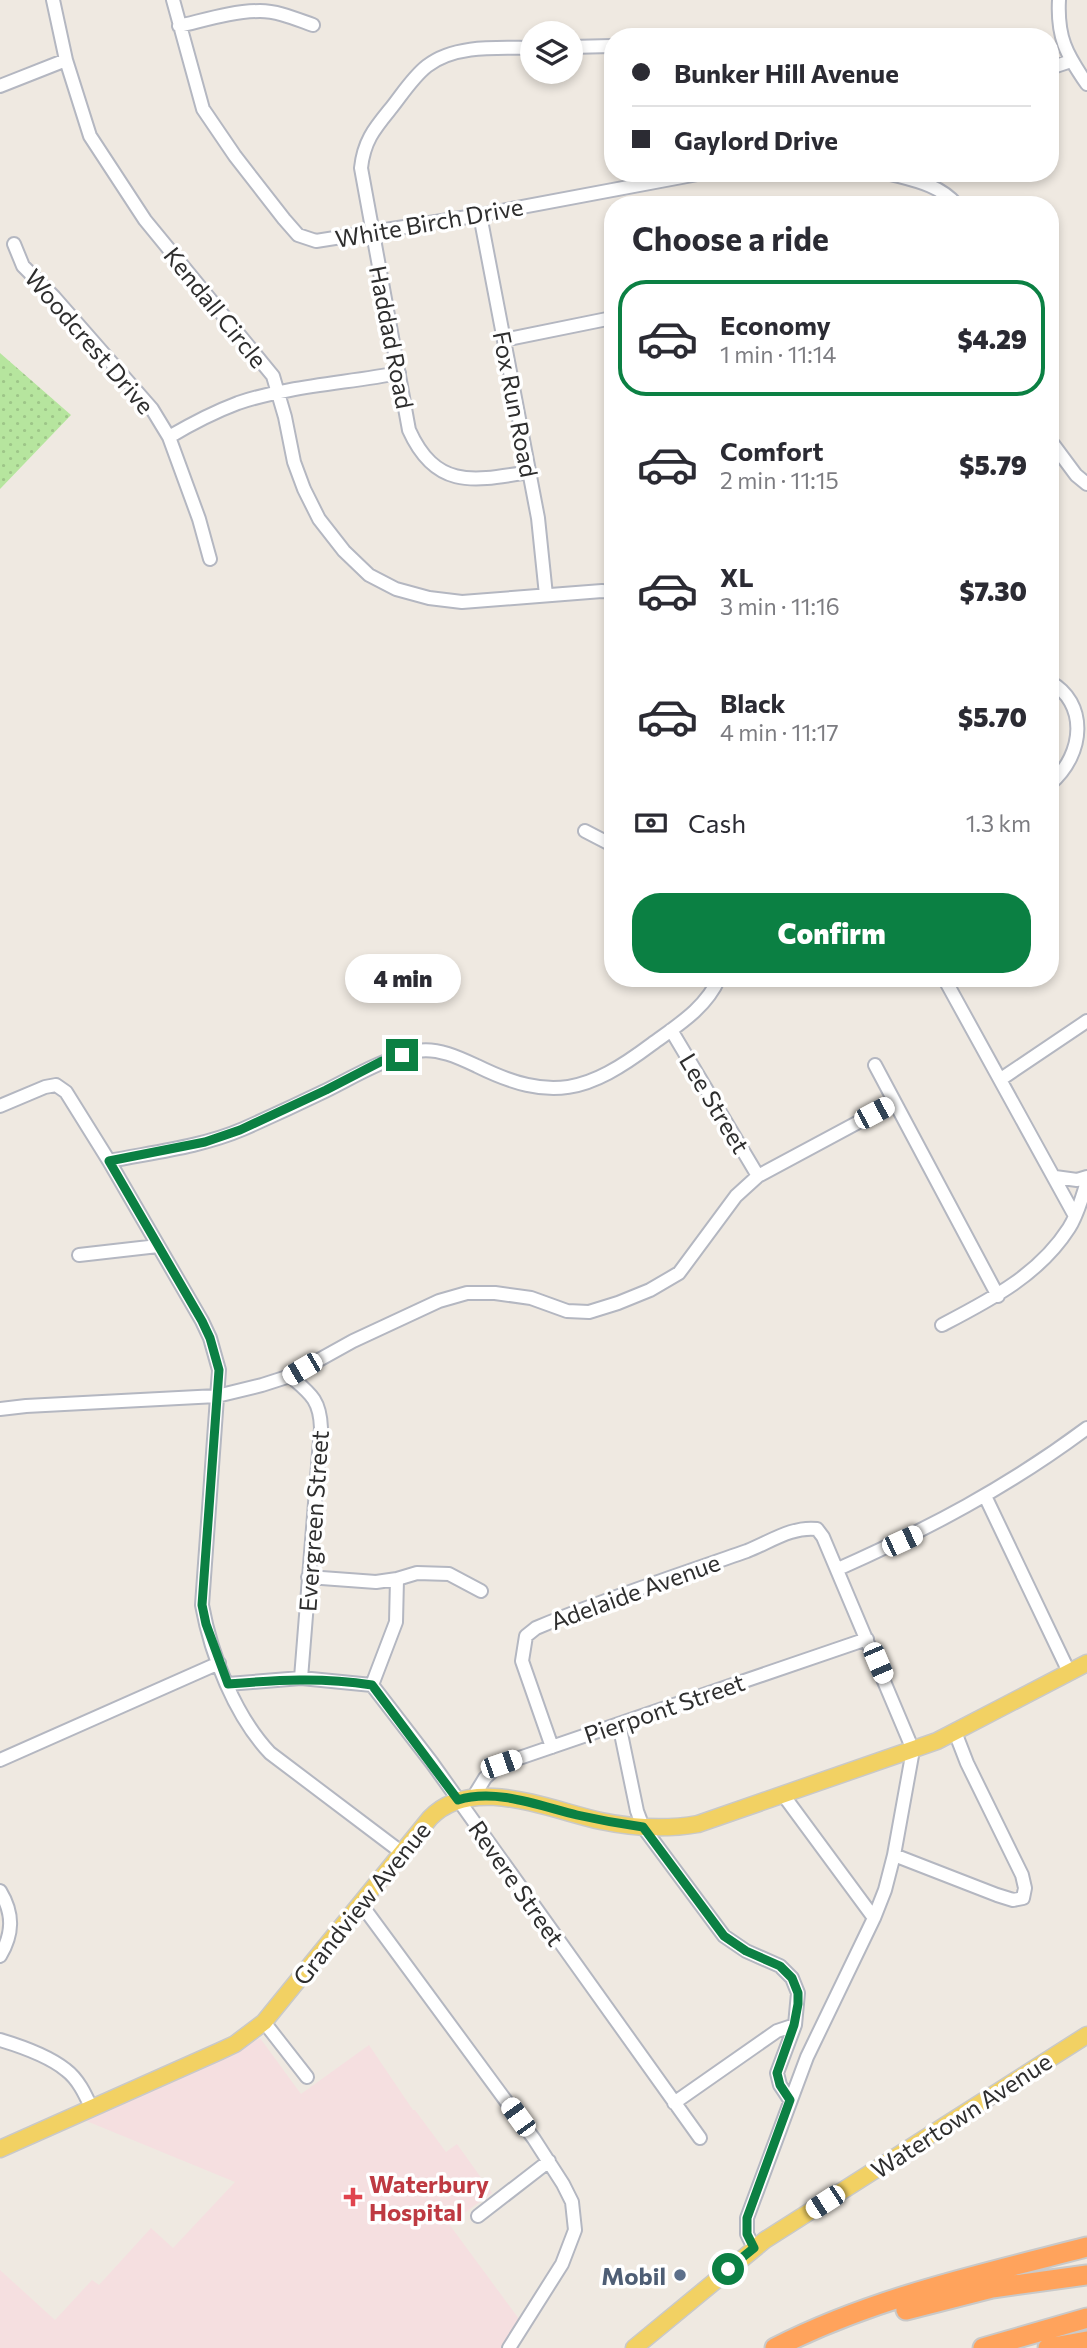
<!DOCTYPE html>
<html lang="en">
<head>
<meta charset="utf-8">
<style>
  :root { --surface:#fff; --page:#f2f2f3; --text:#2b2b33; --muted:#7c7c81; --line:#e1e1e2; --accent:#0b8043 }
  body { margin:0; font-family:Commissioner,sans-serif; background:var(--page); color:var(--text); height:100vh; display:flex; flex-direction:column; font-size:26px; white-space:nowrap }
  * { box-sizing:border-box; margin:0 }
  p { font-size:23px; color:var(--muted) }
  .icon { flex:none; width:38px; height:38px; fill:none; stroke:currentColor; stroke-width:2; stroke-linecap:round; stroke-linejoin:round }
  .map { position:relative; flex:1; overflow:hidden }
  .details { position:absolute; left:604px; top:196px; width:455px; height:791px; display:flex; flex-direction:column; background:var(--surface); border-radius:28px; box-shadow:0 4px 10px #0003 }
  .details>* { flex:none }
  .banner { position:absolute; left:604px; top:28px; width:455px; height:154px; border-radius:28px; box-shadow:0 4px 10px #0003; display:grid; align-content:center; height:154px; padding:0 28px; background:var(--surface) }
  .buttons { position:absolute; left:520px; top:21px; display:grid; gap:14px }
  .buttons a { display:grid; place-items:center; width:63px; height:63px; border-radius:50%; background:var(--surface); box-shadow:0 4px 10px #0003; font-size:35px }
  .end { position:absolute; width:32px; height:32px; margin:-16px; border:9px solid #0b8043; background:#fff; box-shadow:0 0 0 4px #fff }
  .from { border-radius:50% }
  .bubble { position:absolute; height:49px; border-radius:24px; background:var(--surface); box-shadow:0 4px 10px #0003; font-size:23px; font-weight:800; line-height:49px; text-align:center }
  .car { position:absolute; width:21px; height:42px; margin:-21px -10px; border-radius:9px; box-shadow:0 0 5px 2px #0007; background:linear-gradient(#fff 24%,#345 0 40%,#fff 0 76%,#345 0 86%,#fff 0) }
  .banner b { display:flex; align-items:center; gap:24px; height:66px; font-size:26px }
  .banner b+b { border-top:2px solid var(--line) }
  .banner i { width:18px; height:18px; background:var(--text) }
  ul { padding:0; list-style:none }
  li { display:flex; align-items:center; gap:21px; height:116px; margin:0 14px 10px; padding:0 14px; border:4px solid transparent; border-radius:28px }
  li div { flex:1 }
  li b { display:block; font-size:26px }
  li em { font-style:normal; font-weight:800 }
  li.current { border-color:var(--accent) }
  li>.icon { width:63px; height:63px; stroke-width:1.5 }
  h2 { padding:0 28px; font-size:32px; line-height:84px }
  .pay { display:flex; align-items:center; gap:18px; height:77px; padding:0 28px; font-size:26px }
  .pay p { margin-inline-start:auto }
  .primary-button { display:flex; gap:14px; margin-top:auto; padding:14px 28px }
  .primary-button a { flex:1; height:80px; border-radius:28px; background:var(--accent); color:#fff; font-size:28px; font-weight:800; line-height:80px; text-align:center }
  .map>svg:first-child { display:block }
  .medical { fill:#f5dfe0 }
  .grass { fill:url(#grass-dots) }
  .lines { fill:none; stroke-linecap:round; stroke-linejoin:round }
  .minor-casing { stroke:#b4b7c1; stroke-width:16 }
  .major-casing { stroke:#c9c9c9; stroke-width:19 }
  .highway-casing { stroke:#c9c9c9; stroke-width:23 }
  .minor { stroke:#fff; stroke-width:12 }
  .major { stroke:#f2d163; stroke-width:16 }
  .highway { stroke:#ffa35c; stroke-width:19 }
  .route { stroke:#0b8043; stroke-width:9 }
  .health-dot { fill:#e0444e; stroke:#fff; stroke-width:2.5 }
  .service-dot { fill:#5c6f8a; stroke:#fff; stroke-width:2.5 }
  .labels { text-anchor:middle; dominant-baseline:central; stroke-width:7; stroke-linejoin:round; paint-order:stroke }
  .street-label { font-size:24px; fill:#2e2e2e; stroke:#fff }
  .health-label { font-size:24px; font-weight:bold; fill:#be3a42; stroke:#fff; text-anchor:start }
  .service-label { font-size:24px; font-weight:bold; fill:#4e5e75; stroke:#fff; text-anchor:end }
</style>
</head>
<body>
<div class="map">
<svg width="1087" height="2348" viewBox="0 0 1087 2348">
  <defs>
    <pattern id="grass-dots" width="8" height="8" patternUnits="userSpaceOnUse" patternTransform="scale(1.75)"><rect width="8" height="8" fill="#b6e59e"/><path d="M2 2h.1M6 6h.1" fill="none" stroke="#9dc588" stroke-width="1.8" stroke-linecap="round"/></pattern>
  </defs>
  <rect width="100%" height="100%" fill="#efe9e1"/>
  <path class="medical" d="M 260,2038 L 301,2094 L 369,2045 L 413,2110 L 415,2110 L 446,2152 L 457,2144 L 492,2193 L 449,2224 L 519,2319 L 501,2348 L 0,2348 L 0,2270 L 55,2320 L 92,2280 L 99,2285 L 151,2228 L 173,2248 L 235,2182 L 84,2120 L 229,2057 Z"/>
  <path class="grass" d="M 0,353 L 71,415 L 0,489 Z"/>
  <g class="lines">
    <defs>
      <path id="minor" d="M 53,0 L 66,60 L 90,136 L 145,220 L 273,376 L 285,417 L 294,462 L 304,489 L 319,519 L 344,551 L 369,575 L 396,589 L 429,598 L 462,602 L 602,591 L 612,592
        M 173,0 L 203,109 L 235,156 L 284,219 L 298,235 L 316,241 L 480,215 L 703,173
        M 1059,0 C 1057,37 1066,54 1087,84
        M 179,26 C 205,20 233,11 260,11 C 278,11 296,19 313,25
        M 570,47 L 612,46
        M 1050,68 L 1071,61
        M 0,86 L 66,60
        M 887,173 C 913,180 939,184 957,205
        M 480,215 L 538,518 L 546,595
        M 14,244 L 23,266 L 54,297 L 152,409 L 169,437 L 199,519 L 210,559
        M 504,340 L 612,318
        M 169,437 C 191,424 214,412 238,403 C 288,386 347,383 399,373
        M 1050,440 L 1076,475 L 1087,484
        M 529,472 C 474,481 436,490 409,430 L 361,168 C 364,140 375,128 392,107 C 403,93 413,77 427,66 C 455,44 499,48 532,48
        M 1050,682 C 1087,702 1086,753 1050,784
        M 585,831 L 612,845
        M 944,978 L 1075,1216
        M 671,1030 L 758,1176
        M 875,1065 L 998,1296
        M 1001,1079 L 1087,1021
        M 0,1106 L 45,1087 L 56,1085 L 66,1092 L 109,1161 L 202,1321 L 210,1338 L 219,1370 L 202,1605 C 211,1655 235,1716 270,1753 L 401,1852
        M 109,1161 C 154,1152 201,1147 243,1129 C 270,1117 298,1104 325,1091 C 357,1075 381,1060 417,1051 C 437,1047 460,1058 477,1066 C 552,1103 588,1092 652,1044 C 678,1025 706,1008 719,978
        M 1055,1177 L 1077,1180 L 1087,1177
        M 79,1255 L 158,1246
        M 942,1325 C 990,1300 1039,1275 1069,1228 C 1078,1214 1082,1197 1087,1182
        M 290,1376 C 311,1394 320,1400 321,1428 L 301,1678
        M 0,1409 L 26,1406 L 217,1396 L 262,1385 L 290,1376 L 353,1341 L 439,1301 L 467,1293 L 495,1293 L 531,1298 L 567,1311 L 589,1312 L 618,1303 L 650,1290 L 679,1273 L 736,1196 L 758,1176 L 894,1103
        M 985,1496 L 1069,1672
        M 838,1569 C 928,1529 1008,1487 1087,1428
        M 308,1577 L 376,1582 L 397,1579 L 417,1573 L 449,1574 L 481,1591
        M 397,1579 L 396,1622 L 372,1685 L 432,1763 L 700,2138
        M 228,1684 L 301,1678 L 372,1685
        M 619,1724 L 637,1811 L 643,1827 L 724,1936 L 746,1951 L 780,1966 L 792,1978 L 798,1993 L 795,2025 L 777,2073 L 780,2085 L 790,2100
        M 552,1747 L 522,1661 L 526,1636 L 536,1628 C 605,1599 676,1576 747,1551 C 770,1542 792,1526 817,1529 L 823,1537 L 913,1750 L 894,1855 L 885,1890 L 874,1918 L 807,2057 L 747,2218 L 747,2234 L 754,2248
        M 0,1760 L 219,1663
        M 474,1796 L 485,1778 L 499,1765 L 867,1639
        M 784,1796 L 874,1918
        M 894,1855 L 997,1895 L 1013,1900 L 1023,1898 L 1025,1888 L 1022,1875 L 967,1763 L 955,1732
        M 0,1891 C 14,1914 13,1934 0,1956
        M 361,1904 L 534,2139 L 563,2184 L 572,2202 L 575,2230 L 562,2264 L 509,2348
        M 264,2022 L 307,2077
        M 0,2040 C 20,2046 50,2057 66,2070 C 78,2079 85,2094 91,2107
        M 674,2103 L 777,2031 L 795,2025
        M 478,2216 L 549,2161"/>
      <path id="major" d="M 0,2149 L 220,2051 L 235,2044 L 264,2022 L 430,1818 C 472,1774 550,1810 601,1821 C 634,1828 664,1830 698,1824 L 937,1741 L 1087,1663
        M 634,2348 L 765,2240 L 1087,2035"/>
      <path id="highway" d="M 906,2310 L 992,2288 L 1087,2275
        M 775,2348 C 872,2298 982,2274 1087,2247
        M 983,2348 L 1087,2318
        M 1048,2348 L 1087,2341"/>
    </defs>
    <use href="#minor" class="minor-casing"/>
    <use href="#major" class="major-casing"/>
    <use href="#highway" class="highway-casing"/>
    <use href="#minor" class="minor"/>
    <use href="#major" class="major"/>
    <use href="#highway" class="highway"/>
  </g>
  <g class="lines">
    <path class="route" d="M 402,1055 L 382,1061 L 326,1090 L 240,1130 L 205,1142 L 109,1161 L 202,1321 L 210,1338 L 219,1370 L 202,1605 L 206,1624 L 228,1684 C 279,1680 320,1677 372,1685 L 458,1800 C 496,1788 540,1806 577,1815 C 599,1820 621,1824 643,1827 L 724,1936 L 746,1951 L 780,1966 L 792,1978 L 798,1993 L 798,2004 L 794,2025 L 777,2073 L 780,2085 L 790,2100 L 747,2218 L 747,2234 L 754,2248 L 728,2269"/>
  </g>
  <path class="health-dot" d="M349.5 2186.5h7v7h7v7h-7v7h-7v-7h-7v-7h7z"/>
  <circle class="service-dot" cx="680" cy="2275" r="7"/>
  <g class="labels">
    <g class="street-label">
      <text transform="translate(429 222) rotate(-10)">White Birch Drive</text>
      <text transform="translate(216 307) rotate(51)">Kendall Circle</text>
      <text transform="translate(392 337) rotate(79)">Haddad Road</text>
      <text transform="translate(90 341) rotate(49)">Woodcrest Drive</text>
      <text transform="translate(516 404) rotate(79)">Fox Run Road</text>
      <text transform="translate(715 1103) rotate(59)">Lee Street</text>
      <text transform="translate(313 1521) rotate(-86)">Evergreen Street</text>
      <text transform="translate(635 1591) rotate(-20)">Adelaide Avenue</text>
      <text transform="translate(664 1708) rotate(-19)">Pierpont Street</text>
      <text transform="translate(517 1883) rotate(55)">Revere Street</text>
      <text transform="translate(361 1903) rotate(-51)">Grandview Avenue</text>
      <text transform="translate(961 2115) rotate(-33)">Watertown Avenue</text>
    </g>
    <g class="health-label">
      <text x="369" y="2183">Waterbury<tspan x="369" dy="28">Hospital</tspan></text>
    </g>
    <g class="service-label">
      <text x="666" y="2275">Mobil</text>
    </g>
  </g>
</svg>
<div class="buttons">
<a><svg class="icon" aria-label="layers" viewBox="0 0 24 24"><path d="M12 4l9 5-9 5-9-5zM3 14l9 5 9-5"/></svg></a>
</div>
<i class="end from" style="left:728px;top:2269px"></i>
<i class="end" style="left:402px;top:1055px"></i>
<div class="bubble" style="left:345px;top:954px;width:116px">4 min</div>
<i class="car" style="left:874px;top:1113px;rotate:62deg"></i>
<i class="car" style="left:302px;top:1369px;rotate:240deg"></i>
<i class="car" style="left:902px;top:1541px;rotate:65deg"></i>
<i class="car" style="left:878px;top:1663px;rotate:157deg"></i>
<i class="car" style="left:501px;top:1764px;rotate:71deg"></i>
<i class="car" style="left:518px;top:2117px;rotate:324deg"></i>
<i class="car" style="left:825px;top:2202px;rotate:237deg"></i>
<div class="banner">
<b><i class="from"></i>Bunker Hill Avenue</b>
<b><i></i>Gaylord Drive</b>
</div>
<section class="details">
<h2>Choose a ride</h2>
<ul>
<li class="current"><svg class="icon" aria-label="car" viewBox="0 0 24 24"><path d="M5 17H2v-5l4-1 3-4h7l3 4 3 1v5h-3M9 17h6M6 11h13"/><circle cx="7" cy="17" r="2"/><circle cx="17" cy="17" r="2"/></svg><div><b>Economy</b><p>1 min · 11:14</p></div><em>$4.29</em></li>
<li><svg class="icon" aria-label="car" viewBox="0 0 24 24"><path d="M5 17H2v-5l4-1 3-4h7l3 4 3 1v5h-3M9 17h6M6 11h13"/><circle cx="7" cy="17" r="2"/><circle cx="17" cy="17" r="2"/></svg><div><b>Comfort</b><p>2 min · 11:15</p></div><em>$5.79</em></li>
<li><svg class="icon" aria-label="car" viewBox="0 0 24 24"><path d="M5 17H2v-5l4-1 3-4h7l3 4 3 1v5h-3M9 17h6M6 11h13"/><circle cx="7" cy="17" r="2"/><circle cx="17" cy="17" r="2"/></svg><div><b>XL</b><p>3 min · 11:16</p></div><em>$7.30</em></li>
<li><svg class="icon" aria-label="car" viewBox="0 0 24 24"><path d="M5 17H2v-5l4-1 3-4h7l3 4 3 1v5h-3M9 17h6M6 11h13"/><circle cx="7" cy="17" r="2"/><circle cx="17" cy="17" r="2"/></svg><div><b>Black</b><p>4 min · 11:17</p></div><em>$5.70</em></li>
</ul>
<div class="pay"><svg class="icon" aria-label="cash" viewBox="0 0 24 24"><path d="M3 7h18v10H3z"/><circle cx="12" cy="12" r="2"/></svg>Cash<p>1.3 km</p></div>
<div class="primary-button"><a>Confirm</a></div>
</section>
</div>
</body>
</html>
